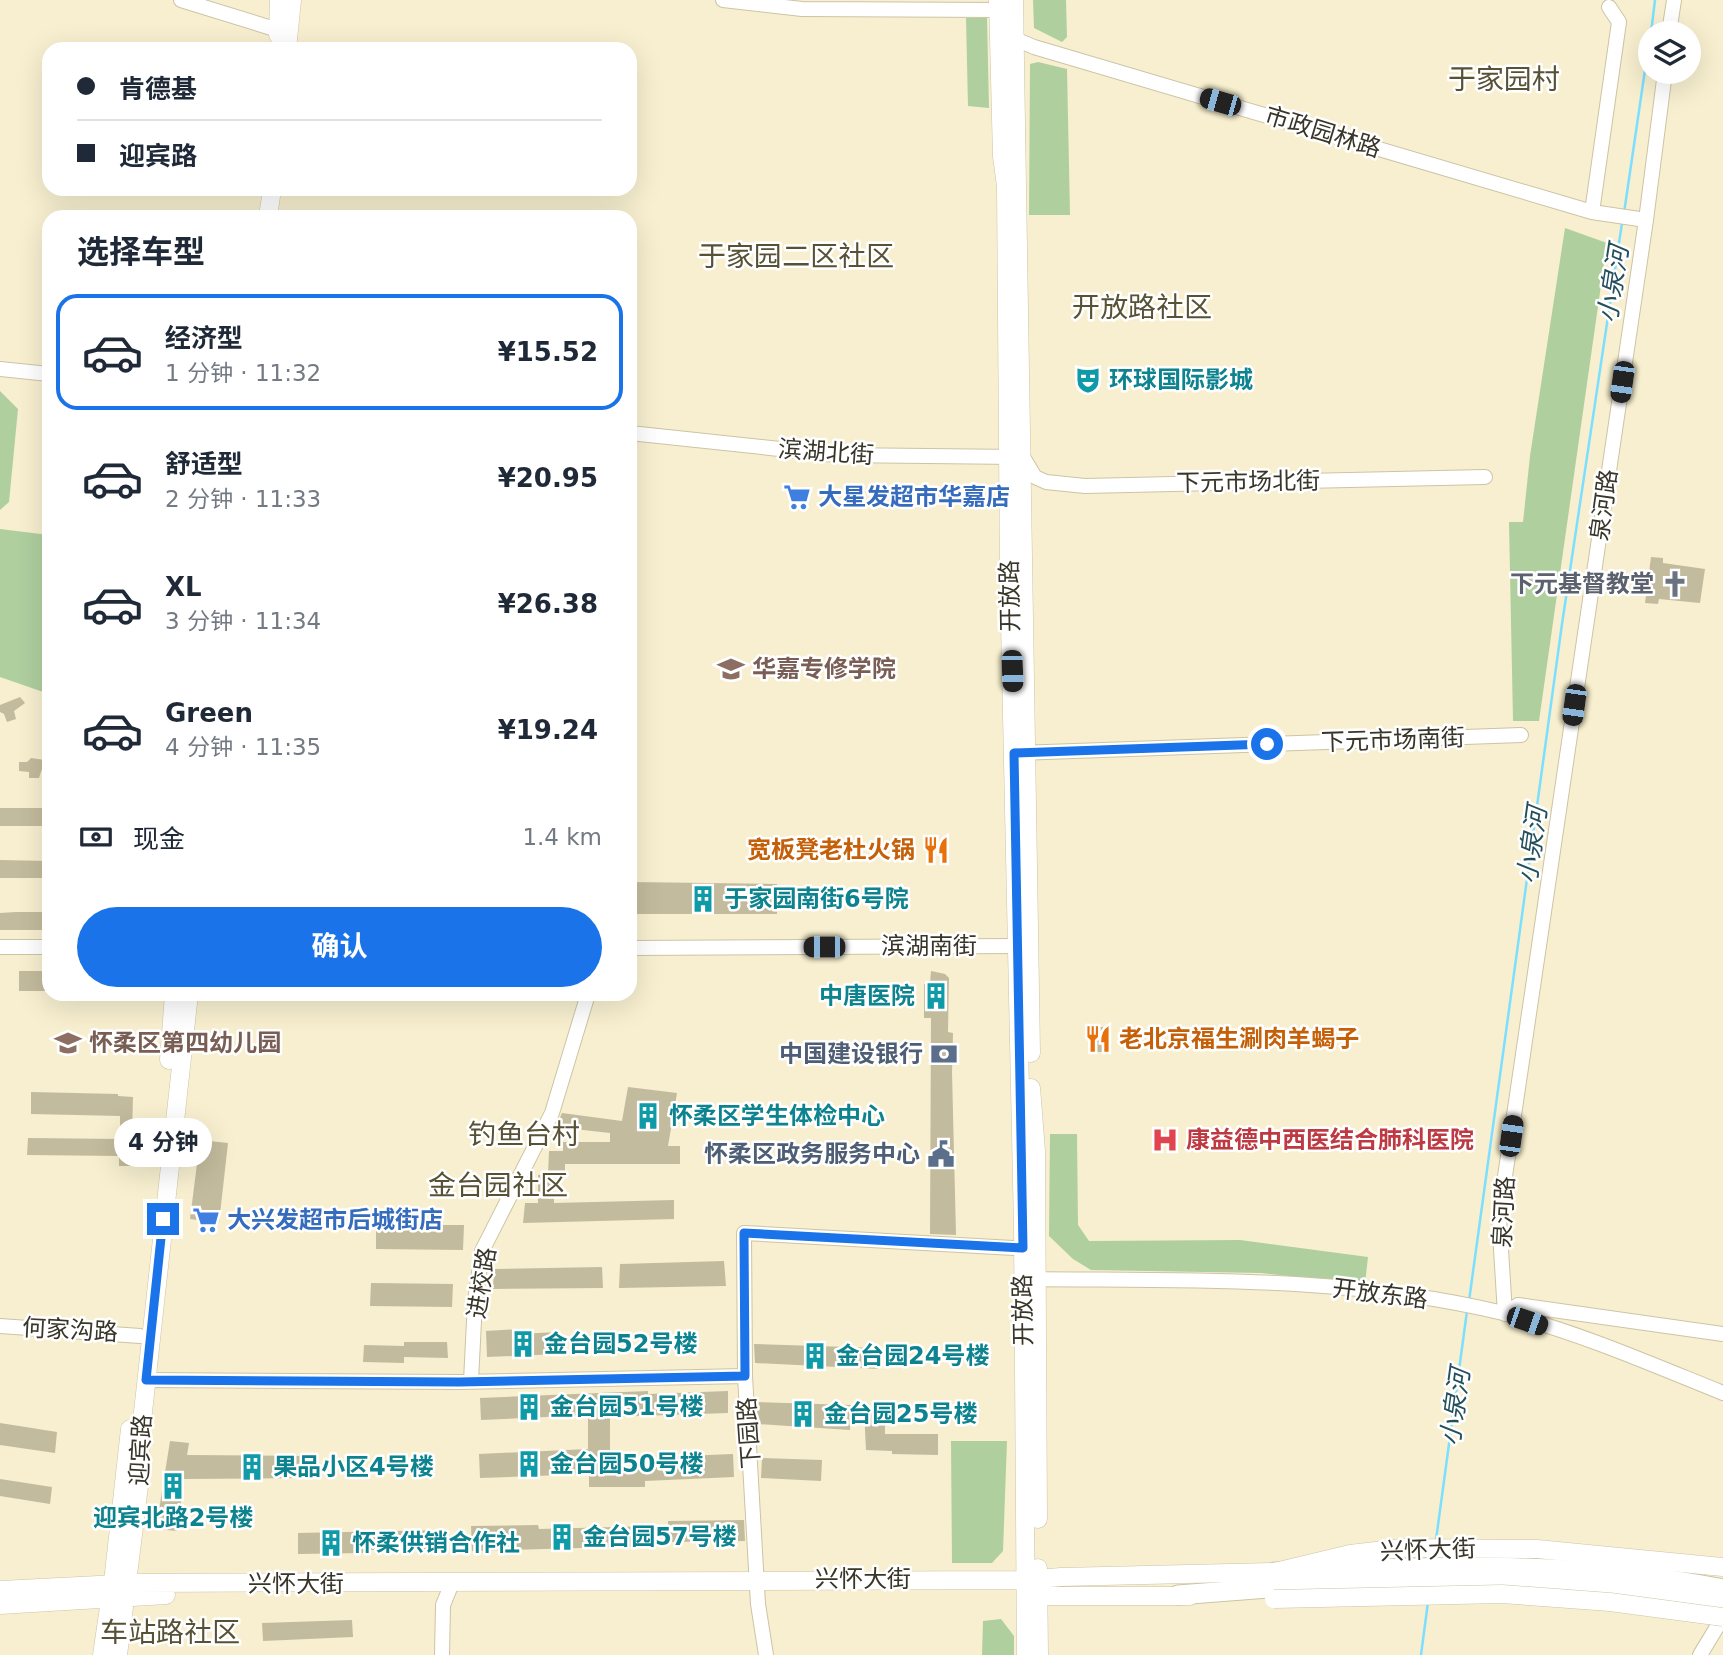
<!DOCTYPE html>
<html lang="zh">
<head>
<meta charset="utf-8">
<style>
  :root { --surface:#fff; --page:#f2f2f3; --text:#1f2937; --muted:#747a83; --line:#e0e1e3; --accent:#1a73e8 }
  body { margin:0; font-family:"DejaVu Sans","Noto Sans SC",sans-serif; background:var(--page); color:var(--text); height:100vh; display:flex; flex-direction:column; font-size:26px; white-space:nowrap }
  * { box-sizing:border-box; margin:0 }
  p { font-size:23px; color:var(--muted) }
  .icon { flex:none; width:38px; height:38px; fill:none; stroke:currentColor; stroke-width:2; stroke-linecap:round; stroke-linejoin:round }
  .map { position:relative; flex:1; overflow:hidden }
  .details { position:absolute; left:42px; top:210px; width:595px; height:791px; display:flex; flex-direction:column; background:var(--surface); border-radius:21px; box-shadow:0 7px 28px #0002 }
  .details>* { flex:none }
  .banner { position:absolute; left:42px; top:42px; width:595px; height:154px; border-radius:21px; box-shadow:0 7px 28px #0002; display:grid; align-content:center; height:154px; padding:0 35px; background:var(--surface) }
  .fabs { position:absolute; left:1638px; top:21px; display:grid; gap:14px }
  .fabs a { display:grid; place-items:center; width:63px; height:63px; border-radius:50%; background:var(--surface); box-shadow:0 7px 28px #0002; font-size:35px }
  .end { position:absolute; width:32px; height:32px; margin:-16px; border:9px solid #1a73e8; background:#fff; box-shadow:0 0 0 4px #fff }
  .from { border-radius:50% }
  .bubble { position:absolute; height:49px; border-radius:24px; background:var(--surface); box-shadow:0 7px 28px #0002; font-size:23px; font-weight:700; line-height:49px; text-align:center }
  .car { position:absolute; width:21px; height:42px; margin:-21px -10px; border-radius:9px; box-shadow:0 0 5px 2px #0007; background:linear-gradient(#222 24%,#8ab4d8 0 40%,#222 0 76%,#8ab4d8 0 86%,#222 0) }
  .banner b { display:flex; align-items:center; gap:24px; height:66px; font-size:26px }
  .banner b+b { border-top:2px solid var(--line) }
  .banner i { width:18px; height:18px; background:var(--text) }
  ul { padding:0; list-style:none }
  li { display:flex; align-items:center; gap:21px; height:116px; margin:0 14px 10px; padding:0 21px; border:4px solid transparent; border-radius:21px }
  li div { flex:1 }
  li b { display:block; font-size:26px }
  li em { font-style:normal; font-weight:700 }
  li.current { border-color:var(--accent) }
  li>.icon { width:63px; height:63px; stroke-width:1.5 }
  h2 { padding:0 35px; font-size:32px; line-height:84px }
  .pay { display:flex; align-items:center; gap:18px; height:77px; padding:0 35px; font-size:26px }
  .pay p { margin-inline-start:auto }
  .primary-button { display:flex; gap:14px; margin-top:auto; padding:14px 35px }
  .primary-button a { flex:1; height:80px; border-radius:42px; background:var(--accent); color:#fff; font-size:28px; font-weight:700; line-height:80px; text-align:center }
  .map>svg:first-child { display:block }
  .green { fill:#afcf9f }
  .lines { fill:none; stroke-linecap:round; stroke-linejoin:round }
  .stream { stroke:#7cdfff; stroke-width:2.5 }
  .building { fill:#c3bb9d }
  .minor-casing { stroke:#ccc4a5; stroke-width:16 }
  .major-casing { stroke:#ccc4a5; stroke-width:19 }
  .highway-casing { stroke:#ccc4a5; stroke-width:21 }
  .minor { stroke:#fff; stroke-width:14 }
  .major { stroke:#fff; stroke-width:18 }
  .highway { stroke:#fff; stroke-width:19 }
  .major-bridge-casing { stroke:#ccc4a5; stroke-width:19; stroke-linecap:butt }
  .major-bridge { stroke:#fff; stroke-width:18 }
  .route { stroke:#1a73e8; stroke-width:9 }
  .labels { text-anchor:middle; dominant-baseline:central; stroke-width:5; stroke-linejoin:round; paint-order:stroke }
  .street-label { font-size:24px; fill:#383529; stroke:#fff }
  .culture-label { font-size:24px; font-weight:bold; fill:#0d838f; stroke:#fff; text-anchor:start }
  .shop-label { font-size:24px; font-weight:bold; fill:#366cbe; stroke:#fff; text-anchor:start }
  .worship-label { font-size:24px; font-weight:bold; fill:#5b616d; stroke:#fff; text-anchor:end }
  .education-label { font-size:24px; font-weight:bold; fill:#785e54; stroke:#fff; text-anchor:start }
  .food-label { font-size:24px; font-weight:bold; fill:#c56008; stroke:#fff; text-anchor:end }
  .service-label { font-size:24px; font-weight:bold; fill:#4e5e75; stroke:#fff; text-anchor:end }
  .health-label { font-size:24px; font-weight:bold; fill:#be3a42; stroke:#fff; text-anchor:start }
  .water-label { font-size:26px; font-style:italic; fill:#234f5d; stroke:#fff }
  .quarter-label { font-size:28px; fill:#575135; stroke:#fff }
</style>
</head>
<body>
<div class="map">
<svg width="1723" height="1655" viewBox="0 0 1723 1655">
  <rect width="100%" height="100%" fill="#f7efcf"/>
  <path class="green" d="M 1033,0 L 1066,0 L 1067,37 L 1062,42 L 1034,28 Z
    M 966,18 L 987,18 L 989,108 L 968,106 Z
    M 1038,62 L 1067,69 L 1070,215 L 1029,215 L 1030,64 Z
    M 1565,228 L 1607,243 L 1539,721 L 1513,721 L 1509,522 L 1523,522 L 1530,456 Z
    M 0,391 L 18,409 L 9,502 L 0,510 Z
    M 0,529 L 49,535 L 49,694 L 0,677 Z
    M 1050,1134 L 1077,1134 L 1078,1225 L 1089,1241 L 1240,1240 L 1368,1257 L 1365,1284 L 1261,1273 L 1091,1270 L 1073,1259 L 1049,1236 Z
    M 951,1441 L 1007,1441 L 1003,1551 L 992,1563 L 952,1563 Z
    M 1001,1619 L 1014,1636 L 1014,1655 L 982,1655 L 983,1621 Z"/>
  <g class="lines">
    <path class="stream" d="M 1651,33 L 1655,0
      M 1624,213 L 1650,36
      M 1469,1301 L 1562,624 L 1622,223
      M 1436,1540 L 1467,1311
      M 1421,1655 L 1428,1602"/>
  </g>
  <path class="building" d="M 1651,557 L 1663,558 L 1663,563 L 1705,569 L 1700,603 L 1659,599 L 1658,604 L 1645,603 Z
    M 20,697 L 25,703 L 14,711 L 16,719 L 7,722 L 4,714 L 0,712 L 0,705 Z
    M 31,758 L 45,760 L 39,778 L 29,778 L 29,772 L 19,771 L 19,762 L 27,762 Z
    M 0,808 L 49,808 L 49,826 L 0,826 Z
    M 0,860 L 49,861 L 49,878 L 0,878 Z
    M 630,882 L 777,884 L 777,914 L 630,914 Z
    M 16,912 L 49,912 L 49,930 L 0,930 L 0,913 Z
    M 19,971 L 49,971 L 49,991 L 19,991 Z
    M 931,971 L 945,974 L 949,978 L 948,1032 L 953,1033 L 952,1072 L 956,1235 L 930,1234 L 931,1018 L 924,1018 L 924,984 L 930,984 Z
    M 1090,1027 L 1104,1027 L 1105,1052 L 1090,1052 Z
    M 628,1087 L 677,1093 L 668,1146 L 680,1146 L 680,1164 L 565,1164 L 565,1173 L 551,1174 L 554,1174 L 554,1203 L 674,1200 L 674,1219 L 523,1223 L 525,1203 L 538,1203 L 538,1175 L 548,1174 L 549,1151 L 563,1151 L 563,1142 L 610,1142 L 610,1133 L 556,1127 L 562,1113 L 622,1121 Z
    M 31,1092 L 118,1094 L 118,1096 L 133,1097 L 131,1166 L 119,1166 L 119,1156 L 27,1155 L 28,1138 L 120,1139 L 120,1116 L 31,1114 Z
    M 200,1140 L 228,1143 L 219,1223 L 190,1219 Z
    M 376,1225 L 464,1225 L 463,1250 L 376,1249 Z
    M 724,1261 L 726,1286 L 619,1288 L 620,1264 Z
    M 602,1267 L 603,1288 L 493,1289 L 494,1269 Z
    M 371,1283 L 453,1284 L 452,1307 L 370,1306 Z
    M 518,1329 L 518,1334 L 558,1332 L 559,1354 L 487,1357 L 486,1331 Z
    M 404,1342 L 447,1342 L 448,1358 L 404,1357 L 404,1363 L 363,1362 L 364,1345 L 404,1346 Z
    M 754,1344 L 878,1348 L 878,1369 L 755,1363 Z
    M 648,1391 L 648,1394 L 728,1391 L 728,1413 L 610,1417 L 610,1468 L 658,1467 L 658,1457 L 733,1454 L 734,1477 L 645,1481 L 645,1487 L 589,1487 L 589,1474 L 480,1478 L 479,1454 L 588,1449 L 588,1415 L 481,1420 L 480,1398 Z
    M 756,1402 L 851,1405 L 850,1430 L 757,1424 Z
    M 864,1410 L 885,1410 L 885,1434 L 938,1434 L 938,1455 L 892,1454 L 892,1451 L 866,1450 Z
    M 0,1423 L 57,1432 L 55,1453 L 0,1445 Z
    M 170,1441 L 189,1443 L 187,1455 L 307,1456 L 306,1478 L 184,1479 L 177,1531 L 156,1529 Z
    M 762,1458 L 822,1460 L 821,1481 L 761,1478 Z
    M 0,1479 L 52,1487 L 50,1504 L 0,1496 Z
    M 744,1520 L 745,1541 L 668,1542 L 668,1521 Z
    M 538,1525 L 539,1529 L 653,1526 L 654,1546 L 472,1551 L 471,1526 Z
    M 443,1530 L 443,1550 L 364,1550 L 364,1553 L 298,1554 L 298,1533 Z
    M 352,1620 L 353,1637 L 263,1641 L 262,1623 Z"/>
  <g class="lines">
    <defs>
      <path id="minor" d="M 181,0 L 278,30
        M 723,0 L 802,9 L 998,10 L 1015,39 L 1034,47 L 1592,212 L 1646,220
        M 1669,33 L 1674,0
        M 1592,212 L 1619,22 L 1609,7
        M 0,369 L 49,374
        M 630,433 L 836,455 L 1023,457 L 1035,477 L 1046,482 L 1085,486 L 1485,477
        M 1018,753 L 1521,735
        M 0,947 L 49,947
        M 630,948 L 1017,946
        M 1027,1279 C 1186,1281 1347,1275 1503,1313 C 1578,1332 1651,1364 1723,1393
        M 1505,1314 L 1499,1217 L 1646,220 L 1665,72
        M 1505,1314 L 1518,1305 L 1723,1334
        M 0,1326 L 140,1336
        M 146,1380 L 459,1382 L 745,1376
        M 471,1381 L 475,1301 L 482,1251 L 552,1113 L 588,994
        M 442,1655 L 443,1605 L 452,1583
        M 766,1655 L 758,1604 L 745,1376 L 744,1233 L 1032,1249
        M 1700,1655 L 1723,1617"/>
      <path id="major" d="M 998,0 L 1002,156 L 1006,186 L 1009,575 L 1023,1228 L 1026,1655
        M 1014,0 L 1031,1053
        M 278,35 L 279,0
        M 287,49 L 292,0
        M 268,217 L 272,189
        M 169,1060 L 174,994
        M 1031,1088 L 1036,1151 L 1038,1519
        M 1038,1568 L 1039,1655
        M 0,1590 L 138,1583 L 1026,1580 L 1061,1577 L 1275,1572 L 1350,1554 L 1402,1548 L 1537,1549 L 1723,1567
        M 1027,1592 L 1038,1596 L 1190,1596
        M 0,1605 L 166,1595
        M 102,1655 L 114,1573 L 130,1429
        M 118,1655 L 139,1486 L 141,1430 L 189,994"/>
      <path id="highway" d="M 1275,1572 C 1424,1567 1576,1559 1723,1589
        M 1178,1595 L 1295,1586 L 1542,1582 L 1677,1594 L 1723,1604"/>
    </defs>
    <use href="#minor" class="minor-casing"/>
    <use href="#major" class="major-casing"/>
    <use href="#highway" class="highway-casing"/>
    <use href="#minor" class="minor"/>
    <use href="#major" class="major"/>
    <use href="#highway" class="highway"/>
    <defs>
      <path id="major-bridge" d="M 1274,1599 L 1502,1594 L 1610,1602 L 1723,1617"/>
    </defs>
    <use href="#major-bridge" class="major-bridge-casing"/>
    <use href="#major-bridge" class="major-bridge"/>
  </g>
  <g class="lines">
    <path class="route" d="M 163,1219 L 146,1380 L 459,1382 L 745,1376 L 744,1233 L 1023,1248 L 1014,753 L 1267,744"/>
  </g>
  <defs>
    <symbol id="theatre-bare" viewBox="-9 -9 18 18"><path d="M-5-5.5Q0-4 5-5.5V0Q5 5 0 6Q-5 5-5 0ZM-3.3-2.5H-1v1.5H-3.3ZM1-2.5H3.3v1.5H1ZM-2.8 1Q0 5.5 2.8 1Z" fill="#0f9aa8" stroke="#fff" stroke-width="2.5" paint-order="stroke"/></symbol>
    <symbol id="supermarket-bare" viewBox="-9 -9 18 18"><path d="M-6-5.5h2.5l.6 2H6L4.5 2H-2.5L-4.4-4H-6ZM-1.5 3.2a1.3 1.3 0 1 0 .1 0ZM3 3.2a1.3 1.3 0 1 0 .1 0Z" fill="#3f7fe0" stroke="#fff" stroke-width="2.5" paint-order="stroke"/></symbol>
    <symbol id="church-bare" viewBox="-9 -9 18 18"><path d="M-1.2-6h2.4v3.5h3.3v2.4h-3.3V6h-2.4V-.1h-3.3v-2.4h3.3Z" fill="#6b7280" stroke="#fff" stroke-width="2.5" paint-order="stroke"/></symbol>
    <symbol id="university-bare" viewBox="-9 -9 18 18"><path d="M0-5L7-2L0 1L-7-2ZM-4 1L0 2.5L4 1V4Q0 6-4 4Z" fill="#8d6e63" stroke="#fff" stroke-width="2.5" paint-order="stroke"/></symbol>
    <symbol id="restaurant-bare" viewBox="-9 -9 18 18"><path d="M-5-6h1v4h1v-4h1v4h1v-4h1v5L-1.5 .5V6h-2V.5L-5-1ZM5-6V6H3V1.5H1.5Q1.5-4 5-6Z" fill="#e8710a" stroke="#fff" stroke-width="2.5" paint-order="stroke"/></symbol>
    <symbol id="building-bare" viewBox="-9 -9 18 18"><path d="M-4-6H4V6H1V3H-1V6H-4ZM-2.5-4.3h1.7v1.8h-1.7ZM.8-4.3h1.7v1.8H.8ZM-2.5-1h1.7V.8h-1.7ZM.8-1h1.7V.8H.8Z" fill="#0f9aa8" stroke="#fff" stroke-width="2.5" paint-order="stroke"/></symbol>
    <symbol id="school-bare" viewBox="-9 -9 18 18"><path d="M0-5L7-2L0 1L-7-2ZM-4 1L0 2.5L4 1V4Q0 6-4 4Z" fill="#8d6e63" stroke="#fff" stroke-width="2.5" paint-order="stroke"/></symbol>
    <symbol id="bank-bare" viewBox="-9 -9 18 18"><path d="M-6-4H6V4H-6ZM0-2.3a2.3 2.3 0 1 0 0 4.6a2.3 2.3 0 1 0 0-4.6Z" fill="#5c6f8a" stroke="#fff" stroke-width="2.5" paint-order="stroke"/></symbol>
    <symbol id="hospital-bare" viewBox="-9 -9 18 18"><path d="M-5-5h3v3.5h4V-5h3V5h-3V1.5h-4V5h-3Z" fill="#e0444e" stroke="#fff" stroke-width="2.5" paint-order="stroke"/></symbol>
    <symbol id="civic-bare" viewBox="-9 -9 18 18"><path d="M-.6-6.5H3V-4.5H.6V-3L4-1V1h2V6H-6V1h2V-1L-.6-3ZM-1.2 2.5V6h2.4V2.5Z" fill="#5c6f8a" stroke="#fff" stroke-width="2.5" paint-order="stroke"/></symbol>
  </defs>
  <g fill-rule="evenodd">
    <use href="#theatre-bare" x="1069" y="361" width="38" height="38"/>
    <use href="#supermarket-bare" x="778" y="478" width="38" height="38"/>
    <use href="#church-bare" x="1656" y="565" width="38" height="38"/>
    <use href="#university-bare" x="712" y="650" width="38" height="38"/>
    <use href="#restaurant-bare" x="917" y="831" width="38" height="38"/>
    <use href="#building-bare" x="684" y="880" width="38" height="38"/>
    <use href="#building-bare" x="917" y="977" width="38" height="38"/>
    <use href="#restaurant-bare" x="1079" y="1020" width="38" height="38"/>
    <use href="#school-bare" x="49" y="1024" width="38" height="38"/>
    <use href="#bank-bare" x="925" y="1035" width="38" height="38"/>
    <use href="#building-bare" x="629" y="1097" width="38" height="38"/>
    <use href="#hospital-bare" x="1146" y="1121" width="38" height="38"/>
    <use href="#civic-bare" x="922" y="1135" width="38" height="38"/>
    <use href="#supermarket-bare" x="187" y="1201" width="38" height="38"/>
    <use href="#building-bare" x="504" y="1325" width="38" height="38"/>
    <use href="#building-bare" x="796" y="1337" width="38" height="38"/>
    <use href="#building-bare" x="510" y="1388" width="38" height="38"/>
    <use href="#building-bare" x="784" y="1395" width="38" height="38"/>
    <use href="#building-bare" x="510" y="1445" width="38" height="38"/>
    <use href="#building-bare" x="233" y="1448" width="38" height="38"/>
    <use href="#building-bare" x="154" y="1467" width="38" height="38"/>
    <use href="#building-bare" x="543" y="1518" width="38" height="38"/>
    <use href="#building-bare" x="312" y="1524" width="38" height="38"/>
  </g>
  <g class="labels">
    <g class="street-label">
      <text transform="translate(1323 132) rotate(17)">市政园林路</text>
      <text transform="translate(826 452) rotate(4)">滨湖北街</text>
      <text transform="translate(1248 482) rotate(-1)">下元市场北街</text>
      <text transform="translate(1604 505) rotate(-82)">泉河路</text>
      <text transform="translate(1010 596) rotate(-91)">开放路</text>
      <text transform="translate(1393 740) rotate(-2)">下元市场南街</text>
      <text x="929" y="946">滨湖南街</text>
      <text transform="translate(1504 1212) rotate(-87)">泉河路</text>
      <text transform="translate(482 1283) rotate(-81)">进校路</text>
      <text transform="translate(1380 1294) rotate(7)">开放东路</text>
      <text transform="translate(1023 1310) rotate(-91)">开放路</text>
      <text transform="translate(70 1330) rotate(3)">何家沟路</text>
      <text transform="translate(749 1433) rotate(-94)">下园路</text>
      <text transform="translate(141 1450) rotate(-87)">迎宾路</text>
      <text transform="translate(1428 1550) rotate(-2)">兴怀大街</text>
      <text x="863" y="1579">兴怀大街</text>
      <text x="296" y="1584">兴怀大街</text>
    </g>
    <g class="culture-label">
      <text x="1109" y="380">环球国际影城</text>
      <text x="724" y="899">于家园南街6号院</text>
      <text x="915" y="996" text-anchor="end">中唐医院</text>
      <text x="669" y="1116">怀柔区学生体检中心</text>
      <text x="544" y="1344">金台园52号楼</text>
      <text x="836" y="1356">金台园24号楼</text>
      <text x="550" y="1407">金台园51号楼</text>
      <text x="824" y="1414">金台园25号楼</text>
      <text x="550" y="1464">金台园50号楼</text>
      <text x="273" y="1467">果品小区4号楼</text>
      <text x="173" y="1518" text-anchor="middle">迎宾北路2号楼</text>
      <text x="583" y="1537">金台园57号楼</text>
      <text x="352" y="1543">怀柔供销合作社</text>
    </g>
    <g class="shop-label">
      <text x="818" y="497">大星发超市华嘉店</text>
      <text x="227" y="1220">大兴发超市后城街店</text>
    </g>
    <g class="worship-label">
      <text x="1654" y="584">下元基督教堂</text>
    </g>
    <g class="education-label">
      <text x="752" y="669">华嘉专修学院</text>
      <text x="89" y="1043">怀柔区第四幼儿园</text>
    </g>
    <g class="food-label">
      <text x="915" y="850">宽板凳老杜火锅</text>
      <text x="1119" y="1039" text-anchor="start">老北京福生涮肉羊蝎子</text>
    </g>
    <g class="service-label">
      <text x="923" y="1054">中国建设银行</text>
      <text x="920" y="1154">怀柔区政务服务中心</text>
    </g>
    <g class="health-label">
      <text x="1186" y="1140">康益德中西医结合肺科医院</text>
    </g>
    <g class="water-label">
      <text transform="translate(1613 284) rotate(-81)">小泉河</text>
      <text transform="translate(1532 845) rotate(-82)">小泉河</text>
      <text transform="translate(1455 1407) rotate(-82)">小泉河</text>
    </g>
    <g class="quarter-label">
      <text x="1504" y="79">于家园村</text>
      <text x="796" y="256">于家园二区社区</text>
      <text x="1142" y="307">开放路社区</text>
      <text x="524" y="1134">钓鱼台村</text>
      <text x="498" y="1185">金台园社区</text>
      <text x="170" y="1632">车站路社区</text>
    </g>
  </g>
</svg>
<div class="fabs">
<a><svg class="icon" aria-label="layers" viewBox="0 0 24 24"><path d="M12 4l9 5-9 5-9-5zM3 14l9 5 9-5"/></svg></a>
</div>
<i class="end from" style="left:1267px;top:744px"></i>
<i class="end" style="left:163px;top:1219px"></i>
<div class="bubble" style="left:114px;top:1118px;width:98px">4 分钟</div>
<i class="car" style="left:1220px;top:102px;rotate:286deg"></i>
<i class="car" style="left:1622px;top:382px;rotate:188deg"></i>
<i class="car" style="left:1012px;top:671px;rotate:178deg"></i>
<i class="car" style="left:1574px;top:705px;rotate:188deg"></i>
<i class="car" style="left:824px;top:947px;rotate:270deg"></i>
<i class="car" style="left:1511px;top:1136px;rotate:8deg"></i>
<i class="car" style="left:1527px;top:1321px;rotate:109deg"></i>
<div class="banner">
<b><i class="from"></i>肯德基</b>
<b><i></i>迎宾路</b>
</div>
<section class="details">
<h2>选择车型</h2>
<ul>
<li class="current"><svg class="icon" aria-label="car" viewBox="0 0 24 24"><path d="M5 17H2v-5l4-1 3-4h7l3 4 3 1v5h-3M9 17h6M6 11h13"/><circle cx="7" cy="17" r="2"/><circle cx="17" cy="17" r="2"/></svg><div><b>经济型</b><p>1 分钟 · 11:32</p></div><em>¥15.52</em></li>
<li><svg class="icon" aria-label="car" viewBox="0 0 24 24"><path d="M5 17H2v-5l4-1 3-4h7l3 4 3 1v5h-3M9 17h6M6 11h13"/><circle cx="7" cy="17" r="2"/><circle cx="17" cy="17" r="2"/></svg><div><b>舒适型</b><p>2 分钟 · 11:33</p></div><em>¥20.95</em></li>
<li><svg class="icon" aria-label="car" viewBox="0 0 24 24"><path d="M5 17H2v-5l4-1 3-4h7l3 4 3 1v5h-3M9 17h6M6 11h13"/><circle cx="7" cy="17" r="2"/><circle cx="17" cy="17" r="2"/></svg><div><b>XL</b><p>3 分钟 · 11:34</p></div><em>¥26.38</em></li>
<li><svg class="icon" aria-label="car" viewBox="0 0 24 24"><path d="M5 17H2v-5l4-1 3-4h7l3 4 3 1v5h-3M9 17h6M6 11h13"/><circle cx="7" cy="17" r="2"/><circle cx="17" cy="17" r="2"/></svg><div><b>Green</b><p>4 分钟 · 11:35</p></div><em>¥19.24</em></li>
</ul>
<div class="pay"><svg class="icon" aria-label="cash" viewBox="0 0 24 24"><path d="M3 7h18v10H3z"/><circle cx="12" cy="12" r="2"/></svg>现金<p>1.4 km</p></div>
<div class="primary-button"><a>确认</a></div>
</section>
</div>
</body>
</html>
